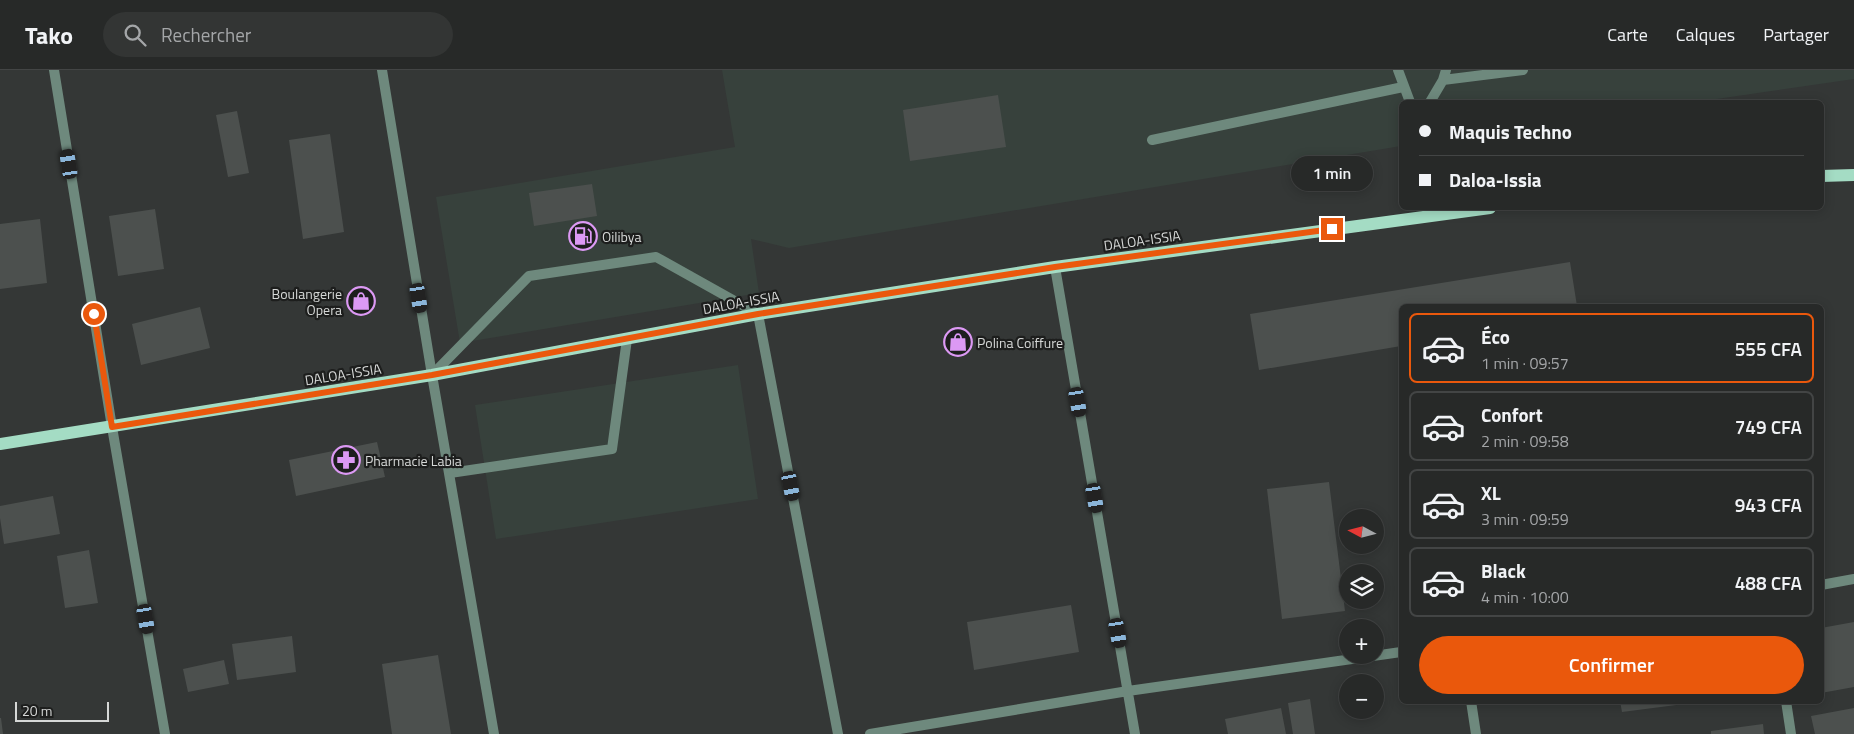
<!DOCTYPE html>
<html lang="fr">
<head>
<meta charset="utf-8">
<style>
  :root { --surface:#272928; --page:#333534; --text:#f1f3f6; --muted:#a4a6a8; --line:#434545; --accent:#ea580c }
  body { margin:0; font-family:"Titillium Web",sans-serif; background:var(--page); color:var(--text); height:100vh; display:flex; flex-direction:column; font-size:19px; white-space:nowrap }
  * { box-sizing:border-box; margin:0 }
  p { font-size:16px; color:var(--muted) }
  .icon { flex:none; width:28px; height:28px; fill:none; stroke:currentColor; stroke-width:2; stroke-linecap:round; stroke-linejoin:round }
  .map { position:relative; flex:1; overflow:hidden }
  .drawer { position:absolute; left:1399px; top:234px; width:425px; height:400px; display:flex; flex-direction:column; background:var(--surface); border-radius:8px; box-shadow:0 2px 12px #0003,0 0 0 1px var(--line) }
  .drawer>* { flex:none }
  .guide { position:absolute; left:1399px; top:30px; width:425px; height:110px; border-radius:8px; box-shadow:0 2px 12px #0003,0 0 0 1px var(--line); display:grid; align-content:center; height:110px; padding:0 20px; background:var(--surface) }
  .needle { width:32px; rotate:277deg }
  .controls { position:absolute; left:1339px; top:439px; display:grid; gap:10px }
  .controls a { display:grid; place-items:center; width:45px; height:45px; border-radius:50%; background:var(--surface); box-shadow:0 2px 12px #0003,0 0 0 1px var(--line); font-size:25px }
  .scale { position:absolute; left:15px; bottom:12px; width:94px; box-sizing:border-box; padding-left:5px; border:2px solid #d6d8d7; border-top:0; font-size:14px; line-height:18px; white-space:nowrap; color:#d6d8d7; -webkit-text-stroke:4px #1d1e1d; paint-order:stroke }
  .end { position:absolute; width:22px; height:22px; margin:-11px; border:6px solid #ea580c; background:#fff; box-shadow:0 0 0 2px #fff }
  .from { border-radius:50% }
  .bubble { position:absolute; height:35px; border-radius:18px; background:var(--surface); box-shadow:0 2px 12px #0003,0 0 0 1px var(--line); font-size:16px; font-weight:600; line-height:35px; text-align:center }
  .car { position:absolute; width:15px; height:30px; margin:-15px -8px; border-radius:6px; box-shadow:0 0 4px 1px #0007; background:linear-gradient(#222 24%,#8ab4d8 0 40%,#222 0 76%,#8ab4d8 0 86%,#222 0) }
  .guide b { display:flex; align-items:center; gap:18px; height:48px; font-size:19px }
  .guide b+b { border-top:1px solid var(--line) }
  .guide i { width:12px; height:12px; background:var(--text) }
  ul { padding:9px 0 0; list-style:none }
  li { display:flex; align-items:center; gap:15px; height:70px; margin:0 10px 8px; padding:0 10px; border:2px solid var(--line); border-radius:8px }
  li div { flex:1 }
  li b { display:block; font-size:19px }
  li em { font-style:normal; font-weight:600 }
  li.selected { border-color:var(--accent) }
  li>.icon { width:45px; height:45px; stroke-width:1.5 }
  .cta { display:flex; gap:10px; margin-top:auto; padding:10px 20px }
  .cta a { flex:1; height:58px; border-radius:30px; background:var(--accent); color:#fff; font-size:20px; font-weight:600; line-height:58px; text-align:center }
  header { display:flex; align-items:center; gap:30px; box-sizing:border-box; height:70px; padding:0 25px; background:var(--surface); border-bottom:1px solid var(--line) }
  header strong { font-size:24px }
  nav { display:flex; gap:28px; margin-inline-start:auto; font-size:18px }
  .search { width:350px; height:45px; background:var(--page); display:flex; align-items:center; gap:12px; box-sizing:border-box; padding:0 18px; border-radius:28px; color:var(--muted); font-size:19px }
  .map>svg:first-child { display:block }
  .built { fill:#37413c }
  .building { fill:#4c504e }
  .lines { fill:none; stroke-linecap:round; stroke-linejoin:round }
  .service { stroke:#6e897d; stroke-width:10 }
  .minor { stroke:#6e897d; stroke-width:10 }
  .tertiary { stroke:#6e897d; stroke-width:10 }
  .primary { stroke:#a4dcc4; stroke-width:12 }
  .route { stroke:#ea580c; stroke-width:6 }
  .labels { text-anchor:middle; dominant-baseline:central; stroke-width:4.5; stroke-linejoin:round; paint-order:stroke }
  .poi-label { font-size:14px; fill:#d6d8d7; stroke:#1d1e1d; text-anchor:start }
  .street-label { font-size:14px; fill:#d6d8d7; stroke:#1d1e1d }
</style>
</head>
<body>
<header>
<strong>Tako</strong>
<div class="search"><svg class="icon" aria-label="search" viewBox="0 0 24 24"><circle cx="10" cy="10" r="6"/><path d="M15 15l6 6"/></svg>Rechercher</div>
<nav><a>Carte</a><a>Calques</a><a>Partager</a></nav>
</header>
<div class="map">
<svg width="1854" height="664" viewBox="0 0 1854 664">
  <rect width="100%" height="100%" fill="#343736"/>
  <path class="built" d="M 722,0 L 1854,0 L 1854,9 L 1696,32 L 1401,32 L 1401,76 L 789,178 L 751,169 L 759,223 L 460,273 L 436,127 L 735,77 Z
    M 738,295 L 758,429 L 496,469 L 475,335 Z"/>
  <path class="building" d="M 998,25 L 1006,77 L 910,91 L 903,40 Z
    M 237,41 L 249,103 L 228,107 L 216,45 Z
    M 330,64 L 344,162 L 303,169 L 289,70 Z
    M 592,114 L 597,146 L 534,156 L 529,123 Z
    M 155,139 L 164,199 L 118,206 L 109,146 Z
    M 40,149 L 47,213 L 0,219 L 0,154 Z
    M 1570,192 L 1577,236 L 1401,236 L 1401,276 L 1259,300 L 1250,244 Z
    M 200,237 L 210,278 L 141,295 L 132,254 Z
    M 377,372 L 385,407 L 296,426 L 289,390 Z
    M 1329,412 L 1345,541 L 1282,549 L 1267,419 Z
    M 53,426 L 60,464 L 4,474 L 0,448 L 0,436 Z
    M 89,480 L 98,533 L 65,538 L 57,486 Z
    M 1071,535 L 1079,582 L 974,600 L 967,552 Z
    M 1854,552 L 1854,617 L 1821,623 L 1821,558 Z
    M 292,566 L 296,602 L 237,610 L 232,574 Z
    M 438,585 L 451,664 L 392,664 L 382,594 Z
    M 224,590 L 229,614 L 188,622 L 183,599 Z
    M 1310,629 L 1315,664 L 1293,664 L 1288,633 Z
    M 1620,631 L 1684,631 L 1684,634 L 1622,642 Z
    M 1281,638 L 1286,664 L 1228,664 L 1225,649 Z
    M 1854,638 L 1854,664 L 1815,664 L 1811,646 Z
    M 0,648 L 1,648 L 3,664 L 0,664 Z
    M 1763,654 L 1764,664 L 1711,664 L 1711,661 Z"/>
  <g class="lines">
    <path class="service" d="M 1398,0 L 1410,32
      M 1443,10 L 1523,0
      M 1430,32 L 1443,10 L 1446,0
      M 1152,70 L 1403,17
      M 432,305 L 529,206 L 656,187 L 758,244
      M 450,403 L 612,379 L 627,269"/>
    <path class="minor" d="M 54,0 L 112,357 L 165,664
      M 1055,197 L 1135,664
      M 758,244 L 838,664
      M 1821,515 L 1854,509
      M 1471,631 L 1476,664
      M 1786,631 L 1791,664
      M 870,664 L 1128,621 L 1401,582"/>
    <path class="tertiary" d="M 382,0 L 432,305 L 494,664"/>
    <path class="primary" d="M 1821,106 L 1854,105
      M 0,374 L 432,305 L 758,244 L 1055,197 L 1490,138"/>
  </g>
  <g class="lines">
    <path class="route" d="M 94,244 L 112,357 L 432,305 L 758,244 L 1055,197 L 1332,159"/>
  </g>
  <defs>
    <symbol id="fuel-ring" viewBox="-11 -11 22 22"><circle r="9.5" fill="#1d1e1d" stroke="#dc99f4" stroke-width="1.5"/><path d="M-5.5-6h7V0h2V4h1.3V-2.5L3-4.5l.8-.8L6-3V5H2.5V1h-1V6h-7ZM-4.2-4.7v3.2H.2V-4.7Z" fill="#dc99f4"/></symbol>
    <symbol id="shop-ring" viewBox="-11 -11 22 22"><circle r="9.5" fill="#1d1e1d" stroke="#dc99f4" stroke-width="1.5"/><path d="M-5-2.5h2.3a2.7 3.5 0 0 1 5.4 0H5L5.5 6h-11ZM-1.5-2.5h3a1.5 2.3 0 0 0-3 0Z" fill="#dc99f4"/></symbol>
    <symbol id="pharmacy-ring" viewBox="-11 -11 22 22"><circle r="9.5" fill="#1d1e1d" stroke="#dc99f4" stroke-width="1.5"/><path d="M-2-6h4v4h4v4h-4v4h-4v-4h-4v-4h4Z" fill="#dc99f4"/></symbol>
  </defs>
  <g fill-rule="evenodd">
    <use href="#fuel-ring" x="567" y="150" width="32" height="32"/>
    <use href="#shop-ring" x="345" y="215" width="32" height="32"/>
    <use href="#shop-ring" x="942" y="256" width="32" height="32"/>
    <use href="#pharmacy-ring" x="330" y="374" width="32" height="32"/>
  </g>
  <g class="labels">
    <g class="poi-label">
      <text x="602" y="166">Oilibya</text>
      <text x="342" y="223" text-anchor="end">Boulangerie<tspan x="342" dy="16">Opera</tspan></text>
      <text x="977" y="272">Polina Coiffure</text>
      <text x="365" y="390">Pharmacie Labia</text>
    </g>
    <g class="street-label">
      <text transform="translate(1142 170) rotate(-8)">DALOA-ISSIA</text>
      <text transform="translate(741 232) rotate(-10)">DALOA-ISSIA</text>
      <text transform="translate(343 304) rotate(-9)">DALOA-ISSIA</text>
    </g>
  </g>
</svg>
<div class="controls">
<a><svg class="needle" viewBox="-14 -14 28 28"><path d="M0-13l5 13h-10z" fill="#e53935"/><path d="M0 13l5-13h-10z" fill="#a4a6a8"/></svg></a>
<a><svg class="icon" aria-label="layers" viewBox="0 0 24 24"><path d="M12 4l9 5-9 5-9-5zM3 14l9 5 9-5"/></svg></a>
<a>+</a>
<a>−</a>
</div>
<div class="scale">20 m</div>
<i class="end from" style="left:94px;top:244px"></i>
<i class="end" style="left:1332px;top:159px"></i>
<div class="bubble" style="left:1291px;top:86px;width:82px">1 min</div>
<i class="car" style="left:69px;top:94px;rotate:351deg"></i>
<i class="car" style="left:419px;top:228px;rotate:171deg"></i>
<i class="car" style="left:1078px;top:332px;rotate:170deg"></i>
<i class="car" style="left:791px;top:416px;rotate:169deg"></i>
<i class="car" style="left:1095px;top:428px;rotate:170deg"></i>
<i class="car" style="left:146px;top:549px;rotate:170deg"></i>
<i class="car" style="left:1118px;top:563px;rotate:170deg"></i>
<div class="guide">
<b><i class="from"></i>Maquis Techno</b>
<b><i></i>Daloa-Issia</b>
</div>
<section class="drawer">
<ul>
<li class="selected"><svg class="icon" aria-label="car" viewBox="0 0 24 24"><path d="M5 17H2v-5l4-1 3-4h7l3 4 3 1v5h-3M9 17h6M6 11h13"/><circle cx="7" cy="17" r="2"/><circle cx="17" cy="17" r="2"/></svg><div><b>Éco</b><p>1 min · 09:57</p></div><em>555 CFA</em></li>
<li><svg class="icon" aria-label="car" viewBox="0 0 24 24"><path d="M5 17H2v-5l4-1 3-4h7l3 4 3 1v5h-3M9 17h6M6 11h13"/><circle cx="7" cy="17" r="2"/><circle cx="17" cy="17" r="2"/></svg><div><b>Confort</b><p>2 min · 09:58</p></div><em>749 CFA</em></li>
<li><svg class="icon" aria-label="car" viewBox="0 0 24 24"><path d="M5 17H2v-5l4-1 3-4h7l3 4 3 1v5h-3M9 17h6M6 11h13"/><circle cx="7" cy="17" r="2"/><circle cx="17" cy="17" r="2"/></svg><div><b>XL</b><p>3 min · 09:59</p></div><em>943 CFA</em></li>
<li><svg class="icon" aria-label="car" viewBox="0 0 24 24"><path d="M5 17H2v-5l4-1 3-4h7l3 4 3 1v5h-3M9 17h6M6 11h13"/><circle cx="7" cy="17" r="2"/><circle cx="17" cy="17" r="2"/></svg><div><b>Black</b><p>4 min · 10:00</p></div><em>488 CFA</em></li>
</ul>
<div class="cta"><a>Confirmer</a></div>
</section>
</div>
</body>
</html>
